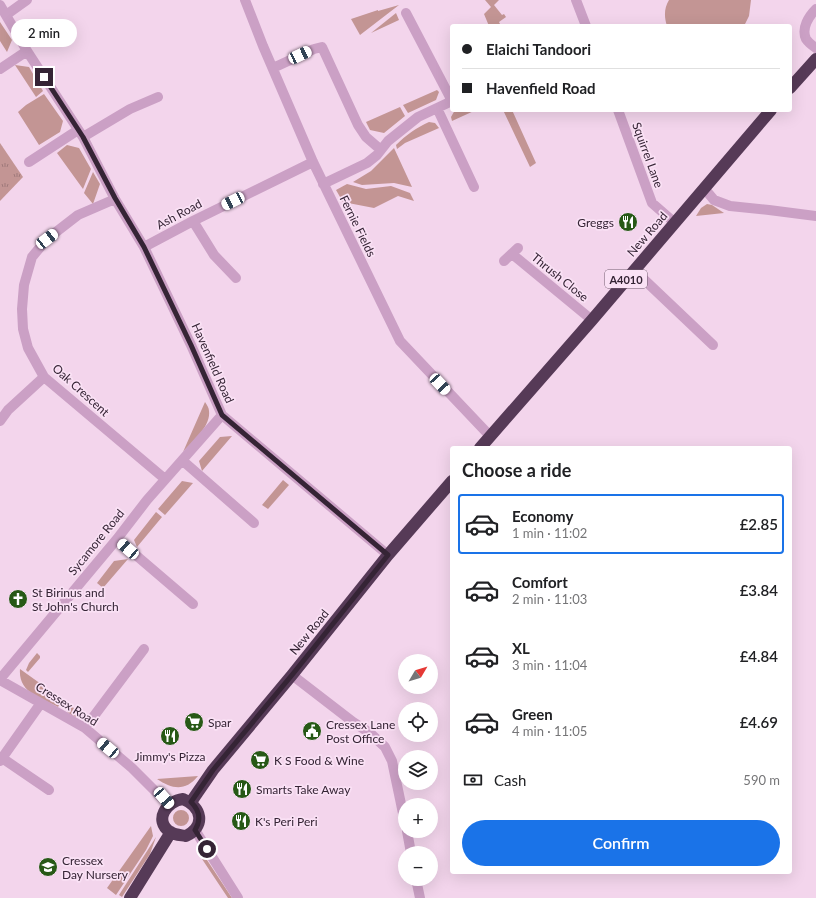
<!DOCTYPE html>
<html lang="en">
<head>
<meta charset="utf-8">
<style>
  :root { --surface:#fff; --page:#f6f6f6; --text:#202124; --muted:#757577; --line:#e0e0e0; --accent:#1a73e8 }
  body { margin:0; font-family:Lato,sans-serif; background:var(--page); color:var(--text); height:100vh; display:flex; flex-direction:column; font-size:15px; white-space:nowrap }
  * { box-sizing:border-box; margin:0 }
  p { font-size:13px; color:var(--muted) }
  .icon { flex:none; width:22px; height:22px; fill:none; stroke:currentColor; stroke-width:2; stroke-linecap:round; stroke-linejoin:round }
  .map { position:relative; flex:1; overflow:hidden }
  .side { position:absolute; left:450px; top:446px; width:342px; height:428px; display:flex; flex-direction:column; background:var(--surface); border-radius:4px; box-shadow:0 4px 16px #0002 }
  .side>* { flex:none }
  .guide { position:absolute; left:450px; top:24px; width:342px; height:88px; border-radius:4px; box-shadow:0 4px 16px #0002; display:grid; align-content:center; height:88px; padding:0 12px; background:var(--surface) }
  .needle { width:26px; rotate:52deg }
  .controls { position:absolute; left:398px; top:654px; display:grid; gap:8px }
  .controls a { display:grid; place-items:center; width:40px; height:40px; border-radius:50%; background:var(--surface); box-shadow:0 4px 16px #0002; font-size:20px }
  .end { position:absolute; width:18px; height:18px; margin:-9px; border:5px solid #352435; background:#fff; box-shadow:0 0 0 2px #fff }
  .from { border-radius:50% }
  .bubble { position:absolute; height:28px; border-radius:14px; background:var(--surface); box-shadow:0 4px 16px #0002; font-size:13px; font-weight:600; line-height:28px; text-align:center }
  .car { position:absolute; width:12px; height:24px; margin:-12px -6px; border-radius:5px; box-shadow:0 0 3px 1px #0007; background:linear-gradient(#fff 24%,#345 0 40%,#fff 0 76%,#345 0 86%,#fff 0) }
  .guide b { display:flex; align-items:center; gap:14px; height:38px; font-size:15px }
  .guide b+b { border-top:1px solid var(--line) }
  .guide i { width:10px; height:10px; background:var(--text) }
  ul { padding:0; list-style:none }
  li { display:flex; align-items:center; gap:12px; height:60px; margin:0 8px 6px; padding:0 4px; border:2px solid transparent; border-radius:4px }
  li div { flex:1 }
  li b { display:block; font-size:15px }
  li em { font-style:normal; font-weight:600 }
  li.active { border-color:var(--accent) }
  li>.icon { width:36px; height:36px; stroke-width:1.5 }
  h2 { padding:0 12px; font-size:18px; line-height:48px }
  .pay { display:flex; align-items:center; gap:10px; height:44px; padding:0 12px; font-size:15px }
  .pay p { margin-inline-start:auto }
  .primary-button { display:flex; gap:8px; margin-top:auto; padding:8px 12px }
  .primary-button a { flex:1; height:46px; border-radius:24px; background:var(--accent); color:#fff; font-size:16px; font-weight:600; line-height:46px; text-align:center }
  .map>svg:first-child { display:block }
  .grass { fill:#c39594 }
  .park { fill:url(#park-tufts) }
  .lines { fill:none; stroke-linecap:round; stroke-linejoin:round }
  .minor { stroke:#cba0c5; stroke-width:10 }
  .highway { stroke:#563a57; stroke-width:12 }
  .route { stroke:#352435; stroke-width:5 }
  .labels { text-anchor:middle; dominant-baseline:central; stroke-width:3.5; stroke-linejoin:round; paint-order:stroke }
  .shield { fill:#fae1f5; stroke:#705d6f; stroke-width:1 }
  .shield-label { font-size:11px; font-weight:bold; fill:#352435 }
  .street-label { font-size:12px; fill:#352435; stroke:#fae1f5 }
  .poi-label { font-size:12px; fill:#352435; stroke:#fae1f5; text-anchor:start }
</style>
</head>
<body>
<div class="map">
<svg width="816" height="898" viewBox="0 0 816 898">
  <defs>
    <pattern id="park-tufts" width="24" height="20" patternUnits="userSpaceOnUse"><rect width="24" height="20" fill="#c39594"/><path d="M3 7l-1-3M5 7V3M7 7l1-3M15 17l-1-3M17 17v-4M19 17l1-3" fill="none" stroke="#9f797a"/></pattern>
  </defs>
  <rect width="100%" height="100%" fill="#f3d5ec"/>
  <path class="grass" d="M 485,0 L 499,0 L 494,5 L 502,15 L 504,14 L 506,17 L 499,22 L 501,26 L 489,26 L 484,14 L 491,7 Z
    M 669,0 L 751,0 L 749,16 L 744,26 L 667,26 C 664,17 664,8 669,0 Z
    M 399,5 L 360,35 L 351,19 L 378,10 L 378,11 Z
    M 396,13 L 399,20 L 371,33 Z
    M 0,22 L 12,40 L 7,52 L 0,41 Z
    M 15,65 L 29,67 L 43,91 L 36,97 Z
    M 437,90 L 439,92 L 436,100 L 408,113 L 403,105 Z
    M 44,94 L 63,121 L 60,132 L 39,145 L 18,112 L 26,105 Z
    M 400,107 L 405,116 L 384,133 L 370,130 L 366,122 Z
    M 455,110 L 476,110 L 452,121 L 451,117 Z
    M 503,110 L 512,110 L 536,163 L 530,167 Z
    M 429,122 L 435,123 L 439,128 L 405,143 L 397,149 L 396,145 C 406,135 416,128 429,122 Z
    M 67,145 L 79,148 L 91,169 L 83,189 L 57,153 Z
    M 394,148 L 412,187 L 394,183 L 362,185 L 353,182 L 371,171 Z
    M 93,172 L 100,184 L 93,204 L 84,193 Z
    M 347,184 L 366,189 L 391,186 L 410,193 L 414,201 L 398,196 L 374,208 L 343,202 L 336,190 Z
    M 707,204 L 712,205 L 724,213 L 696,216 L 701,208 Z
    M 205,402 C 207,405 209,408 209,411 C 211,427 192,442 183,452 Z
    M 232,436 L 202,471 L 199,461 L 220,437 Z
    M 283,480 L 289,485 L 268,509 L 262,505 Z
    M 182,481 L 193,483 L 165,515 L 158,509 Z
    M 156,512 L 162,517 L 137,547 L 134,540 Z
    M 128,559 L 103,588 L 97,583 L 114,561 Z
    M 37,653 L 40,656 L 40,658 L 28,672 L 26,670 L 29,663 Z
    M 20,669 L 62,699 L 58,707 C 41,698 18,693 20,669 Z
    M 71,706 L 88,718 C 79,719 74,717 67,712 Z
    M 198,776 C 185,792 172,789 157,779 Z
    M173 818a8 8 0 1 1 16 0a8 8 0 1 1-16 0Z
    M 151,826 L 153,836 L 146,850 L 116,895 L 107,888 Z
    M 156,837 L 150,854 L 122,897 L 119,895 Z
    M 202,859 L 207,860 L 232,898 L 228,898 Z"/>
  <path class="park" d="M 0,143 L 23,177 L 0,201 Z"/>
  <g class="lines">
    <path class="minor" d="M 245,0 L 263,46 L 313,162 L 400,341 L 490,436
      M 576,0 L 586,26
      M 0,5 L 27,51 L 83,137 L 115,199 L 144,247 L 191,345 L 222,415 L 388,555
      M 816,9 C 809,16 801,28 806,39 C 808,42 813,46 816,48
      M 406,13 L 452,101
      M 6,15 L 27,0
      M 273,68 L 314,49 L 322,47 L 358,125 L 366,137 L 381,150
      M 0,69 L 27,51
      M 437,108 L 474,187
      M 618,110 L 652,203 L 675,223
      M 83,137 L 130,109 L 158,97
      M 29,162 L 78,130
      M 323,184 L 367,163 L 377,155 L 388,141 L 418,117 L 452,101
      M 704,188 L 714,200 L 730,206 L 769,210 L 816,216
      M 115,199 L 78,215 L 47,239 L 32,257 L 24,285 L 22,309 L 23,329 L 28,348 L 44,377 L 165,479
      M 193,221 L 214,255 L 236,278
      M 144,247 L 193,221 L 313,162
      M 512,254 L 592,320
      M 504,261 L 518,248
      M 634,270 L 713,345
      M 0,421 L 8,410 L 44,377
      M 183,461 L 254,523
      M 117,539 L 193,604
      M 292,675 L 353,722 L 370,733 L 385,747 L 392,761 L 405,823
      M 0,679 L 117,539 L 147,500 L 222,415
      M 0,680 L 85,728 L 132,768 L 169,805
      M 85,728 L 144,649
      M 2,758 L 49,790
      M 0,761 L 41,703
      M 195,830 L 238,898
      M 407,831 L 411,853
      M 416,879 L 420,898"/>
    <path class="highway" d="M 790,88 L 816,59
      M 480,448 L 592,320 L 771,110
      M 183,799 C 202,807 206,826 186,836 C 181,835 175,835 170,832 C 153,820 167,801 183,799 Z
      M 191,802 L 213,770 L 292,675 L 388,555 L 452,481
      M 130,898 L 171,832"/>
  </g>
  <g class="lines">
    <path class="route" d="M 44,77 L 83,137 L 115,198 L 144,247 L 191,345 L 222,415 L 388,555 L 292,675 L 213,770 L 191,802 C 199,810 202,819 195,830 L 207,849"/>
  </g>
  <defs>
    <symbol id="restaurant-disc" viewBox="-11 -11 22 22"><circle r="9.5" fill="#275916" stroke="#fae1f5"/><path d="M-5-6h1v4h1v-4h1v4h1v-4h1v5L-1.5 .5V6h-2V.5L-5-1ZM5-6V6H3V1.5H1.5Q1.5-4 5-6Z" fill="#fff"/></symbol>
    <symbol id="church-disc" viewBox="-11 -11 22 22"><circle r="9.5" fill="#275916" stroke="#fae1f5"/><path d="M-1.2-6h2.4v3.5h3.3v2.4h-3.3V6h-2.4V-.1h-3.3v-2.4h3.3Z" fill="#fff"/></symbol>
    <symbol id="supermarket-disc" viewBox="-11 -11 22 22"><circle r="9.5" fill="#275916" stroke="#fae1f5"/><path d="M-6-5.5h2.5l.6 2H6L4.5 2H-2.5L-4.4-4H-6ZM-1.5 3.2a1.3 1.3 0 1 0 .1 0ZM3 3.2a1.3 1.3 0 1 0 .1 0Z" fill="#fff"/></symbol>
    <symbol id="civic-disc" viewBox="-11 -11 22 22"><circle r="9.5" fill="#275916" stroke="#fae1f5"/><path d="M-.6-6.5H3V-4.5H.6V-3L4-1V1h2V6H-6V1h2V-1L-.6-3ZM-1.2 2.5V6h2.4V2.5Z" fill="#fff"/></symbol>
    <symbol id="school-disc" viewBox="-11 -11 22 22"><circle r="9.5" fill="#275916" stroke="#fae1f5"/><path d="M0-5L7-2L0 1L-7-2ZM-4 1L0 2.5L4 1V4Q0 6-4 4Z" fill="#fff"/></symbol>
  </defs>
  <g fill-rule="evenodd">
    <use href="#restaurant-disc" x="617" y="211" width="22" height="22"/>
    <use href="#church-disc" x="7" y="588" width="22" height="22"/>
    <use href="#supermarket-disc" x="183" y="711" width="22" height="22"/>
    <use href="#civic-disc" x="301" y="720" width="22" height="22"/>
    <use href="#restaurant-disc" x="159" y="725" width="22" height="22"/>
    <use href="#supermarket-disc" x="249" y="749" width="22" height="22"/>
    <use href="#restaurant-disc" x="231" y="778" width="22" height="22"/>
    <use href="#restaurant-disc" x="230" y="810" width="22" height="22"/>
    <use href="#school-disc" x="37" y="856" width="22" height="22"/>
  </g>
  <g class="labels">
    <rect class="shield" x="605" y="270" width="42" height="18" rx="3"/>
    <g class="shield-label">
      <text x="626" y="279">A4010</text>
    </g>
    <g class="street-label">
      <text transform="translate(648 155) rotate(70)">Squirrel Lane</text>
      <text transform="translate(179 214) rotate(-28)">Ash Road</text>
      <text transform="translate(358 226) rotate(64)">Fernie Fields</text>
      <text transform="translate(647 234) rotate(-49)">New Road</text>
      <text transform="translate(560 277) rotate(39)">Thrush Close</text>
      <text transform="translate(213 363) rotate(66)">Havenfield Road</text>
      <text transform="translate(81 390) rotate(42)">Oak Crescent</text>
      <text transform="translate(96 542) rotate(-51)">Sycamore Road</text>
      <text transform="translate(309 632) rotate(-51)">New Road</text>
      <text transform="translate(67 704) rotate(32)">Cressex Road</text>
    </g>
    <g class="poi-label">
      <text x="614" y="222" text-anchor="end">Greggs</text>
      <text x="32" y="592">St Birinus and<tspan x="32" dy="14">St John's Church</tspan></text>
      <text x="208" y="722">Spar</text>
      <text x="326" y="724">Cressex Lane<tspan x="326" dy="14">Post Office</tspan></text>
      <text x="170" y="756" text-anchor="middle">Jimmy's Pizza</text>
      <text x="274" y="760">K S Food &amp; Wine</text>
      <text x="256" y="789">Smarts Take Away</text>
      <text x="255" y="821">K's Peri Peri</text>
      <text x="62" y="860">Cressex<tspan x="62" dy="14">Day Nursery</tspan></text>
    </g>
  </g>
</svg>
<div class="controls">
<a><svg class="needle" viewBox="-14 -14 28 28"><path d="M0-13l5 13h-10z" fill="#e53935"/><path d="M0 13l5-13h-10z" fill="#757577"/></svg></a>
<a><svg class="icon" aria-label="locate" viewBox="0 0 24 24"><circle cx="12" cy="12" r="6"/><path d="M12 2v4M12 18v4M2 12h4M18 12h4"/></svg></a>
<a><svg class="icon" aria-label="layers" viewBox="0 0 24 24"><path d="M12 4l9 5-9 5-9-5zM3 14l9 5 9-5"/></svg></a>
<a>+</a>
<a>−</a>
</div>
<i class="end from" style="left:207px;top:849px"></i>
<i class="end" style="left:44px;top:77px"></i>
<div class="bubble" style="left:11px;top:19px;width:66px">2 min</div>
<i class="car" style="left:300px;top:55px;rotate:65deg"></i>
<i class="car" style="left:233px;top:201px;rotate:244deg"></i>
<i class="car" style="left:47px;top:239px;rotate:52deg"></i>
<i class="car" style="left:440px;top:384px;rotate:137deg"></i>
<i class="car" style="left:128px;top:549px;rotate:311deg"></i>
<i class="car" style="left:108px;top:748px;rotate:310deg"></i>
<i class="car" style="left:164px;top:798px;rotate:139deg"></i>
<div class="guide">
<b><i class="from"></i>Elaichi Tandoori</b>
<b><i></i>Havenfield Road</b>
</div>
<section class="side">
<h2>Choose a ride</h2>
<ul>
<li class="active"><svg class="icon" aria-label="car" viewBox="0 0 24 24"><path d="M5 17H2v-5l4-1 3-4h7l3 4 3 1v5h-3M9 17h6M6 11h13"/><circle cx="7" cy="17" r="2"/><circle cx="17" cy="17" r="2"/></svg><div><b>Economy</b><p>1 min · 11:02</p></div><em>£2.85</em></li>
<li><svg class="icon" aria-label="car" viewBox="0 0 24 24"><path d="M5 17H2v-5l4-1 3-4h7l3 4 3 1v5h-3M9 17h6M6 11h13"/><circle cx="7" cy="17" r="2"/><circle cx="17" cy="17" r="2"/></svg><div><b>Comfort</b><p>2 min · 11:03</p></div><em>£3.84</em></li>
<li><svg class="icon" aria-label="car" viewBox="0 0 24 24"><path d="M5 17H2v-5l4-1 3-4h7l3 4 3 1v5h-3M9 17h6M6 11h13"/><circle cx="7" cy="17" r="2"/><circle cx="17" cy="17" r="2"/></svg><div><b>XL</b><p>3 min · 11:04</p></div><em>£4.84</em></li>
<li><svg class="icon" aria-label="car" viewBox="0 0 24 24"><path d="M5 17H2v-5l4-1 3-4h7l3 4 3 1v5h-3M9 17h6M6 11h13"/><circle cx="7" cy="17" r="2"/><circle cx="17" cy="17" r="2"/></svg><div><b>Green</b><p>4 min · 11:05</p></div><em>£4.69</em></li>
</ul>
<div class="pay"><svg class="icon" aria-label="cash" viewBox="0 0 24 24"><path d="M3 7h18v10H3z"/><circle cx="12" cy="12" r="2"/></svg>Cash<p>590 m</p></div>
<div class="primary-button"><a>Confirm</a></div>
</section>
</div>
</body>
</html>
